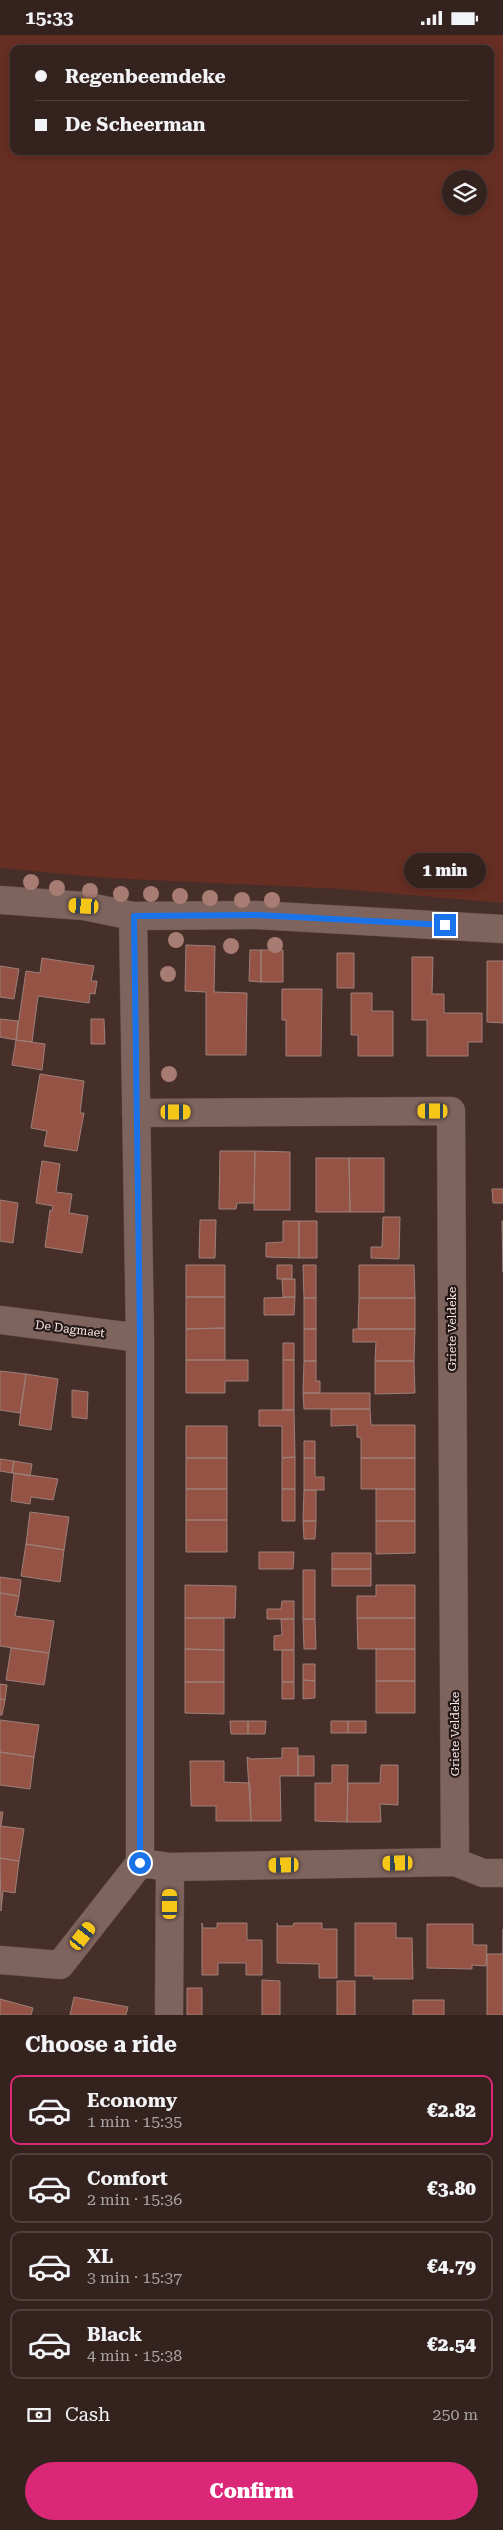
<!DOCTYPE html>
<html lang="en">
<head>
<meta charset="utf-8">
<style>
  :root { --surface:#34221f; --page:#3f2f2c; --text:#f1f3f6; --muted:#a9a4a4; --line:#4e3f3d; --accent:#db2777 }
  body { margin:0; font-family:"Roboto Serif",serif; background:var(--page); color:var(--text); height:100vh; display:flex; flex-direction:column; font-size:19px; white-space:nowrap }
  * { box-sizing:border-box; margin:0 }
  p { font-size:16px; color:var(--muted) }
  .icon { flex:none; width:28px; height:28px; fill:none; stroke:currentColor; stroke-width:2; stroke-linecap:round; stroke-linejoin:round }
  .map { position:relative; height:1980px; overflow:hidden }
  .side { display:flex; flex-direction:column; background:var(--surface); flex:1 }
  .side>* { flex:none }
  .top-card { position:absolute; left:10px; top:10px; width:484px; height:110px; border-radius:10px; box-shadow:0 2px 8px #0003,0 0 0 1px var(--line); display:grid; align-content:center; height:110px; padding:0 25px; background:var(--surface) }
  .controls { position:absolute; left:442px; top:135px; display:grid; gap:10px }
  .controls a { display:grid; place-items:center; width:45px; height:45px; border-radius:50%; background:var(--surface); box-shadow:0 2px 8px #0003,0 0 0 1px var(--line); font-size:25px }
  .end { position:absolute; width:22px; height:22px; margin:-11px; border:6px solid #1a73e8; background:#fff; box-shadow:0 0 0 2px #fff }
  .from { border-radius:50% }
  .bubble { position:absolute; height:35px; border-radius:18px; background:var(--surface); box-shadow:0 2px 8px #0003,0 0 0 1px var(--line); font-size:16px; font-weight:800; line-height:35px; text-align:center }
  .car { position:absolute; width:15px; height:30px; margin:-15px -8px; border-radius:6px; box-shadow:0 0 4px 1px #0007; background:linear-gradient(#f5c518 24%,#345 0 40%,#f5c518 0 76%,#345 0 86%,#f5c518 0) }
  .top-card b { display:flex; align-items:center; gap:18px; height:48px; font-size:19px }
  .top-card b+b { border-top:1px solid var(--line) }
  .top-card i { width:12px; height:12px; background:var(--text) }
  ul { padding:0; list-style:none }
  li { display:flex; align-items:center; gap:15px; height:70px; margin:0 10px 8px; padding:0 15px; border:2px solid var(--line); border-radius:10px }
  li div { flex:1 }
  li b { display:block; font-size:19px }
  li em { font-style:normal; font-weight:800 }
  li.on { border-color:var(--accent) }
  li>.icon { width:45px; height:45px; stroke-width:1.5 }
  h2 { padding:0 25px; font-size:22px; line-height:60px }
  .pay { display:flex; align-items:center; gap:12px; height:55px; padding:0 25px; font-size:19px }
  .pay p { margin-inline-start:auto }
  .primary-button { display:flex; gap:10px; margin-top:auto; padding:10px 25px }
  .primary-button a { flex:1; height:58px; border-radius:30px; background:var(--accent); color:#fff; font-size:20px; font-weight:800; line-height:58px; text-align:center }
  .status { display:flex; justify-content:space-between; align-items:center; height:35px; padding:0 25px; background:var(--surface); direction:ltr }
  .status svg { height:14px; fill:currentColor }
  .map>svg:first-child { display:block }
  .green { fill:#672e23; fill-rule:evenodd }
  .building { fill:#955346; stroke:#9c8079 }
  .lines { fill:none; stroke-linecap:round; stroke-linejoin:round }
  .minor-casing { stroke:#604c48; stroke-width:29 }
  .minor { stroke:#7f645e; stroke-width:28 }
  .tree { fill:#a77c72 }
  .route { stroke:#1a73e8; stroke-width:6 }
  .labels { text-anchor:middle; dominant-baseline:central; stroke-width:4.5; stroke-linejoin:round; paint-order:stroke }
  .street-label { font-size:12px; fill:#f7e7e4; stroke:#241917 }
</style>
</head>
<body>
<div class="status"><b>15:33</b><svg viewBox="0 0 49 12"><path d="M0 12V9h3v3zM5 12V6h3v6zM10 12V3h3v9zM15 12V0h3v12zM26 1h20v11H26zM47 4h2v5h-2z"/></svg></div>
<div class="map">
<svg width="503" height="1980" viewBox="0 0 503 1980">
  <rect width="100%" height="100%" fill="#462e29"/>
  <path class="green" d="M 0,0 L 503,0 L 503,868 L 342,854 L 108,843 L 0,833 ZM 14,14 L 490,14 L 490,116 L 14,116 ZM 451,144 L 479,144 L 479,171 L 451,171 Z"/>
  <path class="building" d="M 186,910 L 215,911 L 214,957 L 247,958 L 246,1020 L 206,1020 L 206,957 L 185,956 Z
    M 250,915 L 261,915 L 261,947 L 249,946 Z
    M 261,915 L 283,915 L 283,947 L 261,947 Z
    M 337,918 L 354,918 L 354,953 L 337,953 Z
    M 412,922 L 433,922 L 432,959 L 444,959 L 444,978 L 482,978 L 482,1007 L 468,1007 L 468,1021 L 427,1021 L 427,985 L 412,985 Z
    M 42,923 L 94,931 L 91,946 L 97,946 L 95,959 L 90,958 L 89,968 L 38,961 L 32,1007 L 16,1005 L 26,936 L 40,938 Z
    M 487,926 L 503,926 L 503,988 L 487,987 Z
    M 0,931 L 19,934 L 14,964 L 0,962 Z
    M 282,954 L 322,954 L 321,1021 L 286,1021 L 286,985 L 282,985 Z
    M 351,958 L 372,958 L 372,976 L 393,976 L 393,1021 L 358,1021 L 358,1000 L 351,1000 Z
    M 0,984 L 18,986 L 16,1005 L 0,1002 Z
    M 91,984 L 104,984 L 105,1009 L 91,1009 Z
    M 16,1005 L 45,1009 L 42,1035 L 12,1030 Z
    M 40,1039 L 84,1046 L 80,1078 L 84,1078 L 77,1116 L 44,1111 L 47,1096 L 31,1093 Z
    M 220,1116 L 255,1116 L 254,1168 L 237,1168 L 236,1174 L 219,1174 Z
    M 255,1116 L 290,1117 L 290,1175 L 254,1175 Z
    M 316,1123 L 349,1123 L 350,1177 L 316,1177 Z
    M 349,1123 L 384,1123 L 384,1177 L 350,1177 Z
    M 42,1126 L 60,1129 L 56,1157 L 72,1159 L 69,1178 L 88,1181 L 82,1218 L 45,1212 L 50,1175 L 52,1176 L 53,1171 L 36,1168 Z
    M 492,1154 L 503,1154 L 503,1168 L 493,1168 Z
    M 0,1165 L 18,1168 L 13,1208 L 0,1206 Z
    M 383,1182 L 400,1182 L 399,1224 L 371,1223 L 371,1212 L 382,1212 Z
    M 200,1185 L 216,1185 L 215,1223 L 199,1223 Z
    M 283,1186 L 299,1186 L 299,1223 L 266,1222 L 266,1208 L 283,1207 Z
    M 299,1186 L 317,1186 L 317,1223 L 299,1223 Z
    M 502,1186 L 503,1186 L 503,1237 Z
    M 186,1230 L 225,1230 L 225,1262 L 186,1262 Z
    M 277,1230 L 292,1230 L 292,1244 L 277,1244 Z
    M 303,1230 L 316,1230 L 316,1263 L 304,1263 Z
    M 359,1230 L 414,1230 L 415,1263 L 359,1263 Z
    M 282,1244 L 295,1244 L 295,1262 L 283,1262 Z
    M 186,1262 L 225,1262 L 225,1293 L 186,1294 Z
    M 295,1262 L 294,1280 L 264,1280 L 264,1263 Z
    M 304,1263 L 316,1263 L 316,1294 L 304,1294 Z
    M 359,1263 L 415,1263 L 415,1294 L 358,1294 Z
    M 225,1293 L 225,1325 L 186,1325 L 186,1294 Z
    M 304,1294 L 316,1294 L 316,1326 L 304,1326 Z
    M 353,1294 L 415,1294 L 414,1326 L 375,1326 L 376,1307 L 353,1307 Z
    M 283,1308 L 294,1308 L 294,1325 L 283,1325 Z
    M 186,1325 L 248,1325 L 248,1346 L 225,1346 L 225,1358 L 186,1358 Z
    M 283,1325 L 294,1325 L 294,1375 L 283,1375 Z
    M 304,1326 L 316,1326 L 316,1346 L 320,1346 L 320,1358 L 303,1358 Z
    M 375,1326 L 414,1326 L 415,1358 L 375,1359 Z
    M 0,1336 L 26,1339 L 20,1378 L 0,1375 Z
    M 26,1339 L 58,1344 L 51,1395 L 19,1390 Z
    M 72,1355 L 88,1357 L 87,1384 L 72,1382 Z
    M 303,1358 L 370,1358 L 370,1374 L 304,1374 Z
    M 331,1374 L 370,1374 L 371,1390 L 415,1390 L 415,1423 L 361,1423 L 361,1403 L 357,1402 L 357,1390 L 331,1391 Z
    M 259,1375 L 294,1375 L 295,1422 L 282,1423 L 282,1391 L 259,1391 Z
    M 186,1391 L 227,1391 L 227,1423 L 186,1423 Z
    M 304,1406 L 315,1406 L 315,1423 L 304,1423 Z
    M 295,1422 L 295,1454 L 282,1454 L 282,1423 Z
    M 186,1423 L 227,1423 L 227,1454 L 186,1454 Z
    M 304,1423 L 315,1423 L 315,1442 L 324,1442 L 324,1455 L 304,1455 Z
    M 361,1423 L 415,1423 L 415,1454 L 361,1454 Z
    M 0,1424 L 14,1426 L 12,1438 L 0,1436 Z
    M 14,1426 L 32,1429 L 30,1441 L 12,1438 Z
    M 14,1438 L 58,1444 L 53,1465 L 31,1462 L 30,1469 L 11,1466 Z
    M 186,1454 L 227,1454 L 227,1485 L 186,1485 Z
    M 282,1454 L 295,1454 L 295,1486 L 282,1486 Z
    M 376,1454 L 415,1454 L 415,1486 L 376,1486 Z
    M 304,1455 L 316,1455 L 316,1486 L 303,1486 Z
    M 30,1477 L 69,1482 L 64,1515 L 26,1509 Z
    M 186,1485 L 227,1485 L 227,1517 L 186,1517 Z
    M 303,1486 L 316,1486 L 315,1504 L 304,1504 Z
    M 376,1486 L 415,1486 L 415,1518 L 376,1519 Z
    M 26,1509 L 64,1515 L 60,1547 L 21,1541 Z
    M 259,1517 L 294,1517 L 293,1534 L 259,1534 Z
    M 332,1518 L 371,1518 L 371,1534 L 332,1534 Z
    M 332,1534 L 371,1534 L 371,1551 L 332,1551 Z
    M 303,1535 L 315,1535 L 315,1584 L 303,1584 Z
    M 0,1542 L 21,1545 L 19,1561 L 0,1558 Z
    M 185,1550 L 236,1551 L 235,1583 L 185,1583 Z
    M 376,1550 L 415,1550 L 415,1583 L 357,1583 L 357,1561 L 376,1561 Z
    M 0,1558 L 19,1561 L 15,1581 L 54,1586 L 49,1618 L 0,1611 Z
    M 282,1566 L 294,1566 L 294,1584 L 267,1584 L 267,1574 L 281,1574 Z
    M 185,1583 L 224,1583 L 224,1615 L 185,1614 Z
    M 357,1583 L 415,1583 L 415,1614 L 358,1614 Z
    M 281,1584 L 294,1584 L 294,1615 L 274,1615 L 274,1601 L 282,1600 Z
    M 303,1584 L 315,1584 L 316,1614 L 304,1614 Z
    M 11,1613 L 49,1618 L 44,1650 L 6,1645 Z
    M 185,1614 L 224,1615 L 224,1647 L 185,1647 Z
    M 376,1614 L 415,1614 L 415,1646 L 376,1646 Z
    M 282,1615 L 294,1615 L 294,1647 L 282,1647 Z
    M 303,1629 L 315,1629 L 315,1646 L 303,1645 Z
    M 303,1645 L 315,1646 L 315,1663 L 303,1664 Z
    M 376,1646 L 415,1646 L 415,1678 L 376,1678 Z
    M 185,1647 L 224,1647 L 224,1679 L 185,1678 Z
    M 282,1647 L 294,1647 L 294,1664 L 282,1664 Z
    M 0,1649 L 7,1650 L 5,1665 L 0,1664 Z
    M 0,1664 L 5,1665 L 2,1680 L 0,1680 Z
    M 0,1685 L 39,1690 L 34,1722 L 0,1717 Z
    M 230,1686 L 248,1686 L 248,1699 L 231,1699 Z
    M 248,1686 L 266,1686 L 265,1699 L 248,1699 Z
    M 331,1686 L 348,1686 L 348,1698 L 331,1698 Z
    M 348,1686 L 366,1686 L 366,1698 L 348,1698 Z
    M 282,1713 L 298,1713 L 298,1741 L 280,1741 L 281,1786 L 251,1786 L 247,1722 L 251,1724 L 282,1723 Z
    M 0,1717 L 34,1722 L 30,1754 L 0,1750 Z
    M 298,1721 L 314,1721 L 314,1741 L 298,1741 Z
    M 190,1726 L 224,1726 L 224,1747 L 250,1748 L 251,1786 L 216,1786 L 216,1771 L 191,1771 Z
    M 332,1730 L 348,1730 L 347,1787 L 315,1786 L 315,1748 L 332,1748 Z
    M 381,1730 L 398,1730 L 398,1770 L 380,1769 L 381,1787 L 347,1787 L 348,1748 L 380,1748 Z
    M 0,1777 L 3,1777 L 1,1791 L 24,1794 L 19,1826 L 0,1823 Z
    M 0,1823 L 19,1826 L 15,1858 L 3,1856 L 1,1876 Z
    M 202,1888 L 203,1893 L 217,1893 L 217,1888 L 247,1888 L 247,1905 L 262,1905 L 262,1940 L 246,1940 L 246,1928 L 218,1928 L 218,1940 L 202,1940 Z
    M 277,1888 L 278,1891 L 293,1891 L 294,1888 L 322,1888 L 322,1894 L 337,1894 L 337,1943 L 319,1943 L 319,1929 L 277,1928 Z
    M 355,1888 L 396,1888 L 396,1903 L 412,1903 L 413,1944 L 373,1944 L 374,1941 L 355,1941 Z
    M 427,1889 L 473,1889 L 473,1910 L 487,1910 L 486,1931 L 472,1930 L 472,1934 L 427,1933 Z
    M 503,1894 L 503,1980 L 487,1980 L 487,1919 L 503,1919 Z
    M 262,1945 L 280,1946 L 280,1980 L 262,1980 Z
    M 337,1946 L 355,1946 L 355,1980 L 337,1980 Z
    M 187,1953 L 202,1953 L 202,1980 L 187,1980 Z
    M 74,1962 L 128,1972 L 126,1980 L 70,1980 Z
    M 0,1964 L 33,1973 L 31,1980 L 0,1980 Z
    M 413,1965 L 444,1965 L 444,1980 L 413,1980 Z"/>
  <g class="lines">
    <defs>
      <path id="minor" d="M 0,865 L 84,871 L 133,881 L 257,880 L 503,894
        M 136,1078 L 451,1076 L 455,1827 L 170,1832 L 140,1828
        M 0,1285 L 140,1303
        M 455,1827 L 483,1838 L 503,1838
        M 0,1925 L 60,1930 L 140,1828 L 140,1303 L 133,881
        M 169,1980 L 170,1832"/>
    </defs>
    <use href="#minor" class="minor-casing"/>
    <use href="#minor" class="minor"/>
  </g>
  <g class="tree">
    <circle cx="31" cy="847" r="8"/>
    <circle cx="57" cy="853" r="8"/>
    <circle cx="90" cy="856" r="8"/>
    <circle cx="121" cy="859" r="8"/>
    <circle cx="151" cy="859" r="8"/>
    <circle cx="180" cy="861" r="8"/>
    <circle cx="210" cy="863" r="8"/>
    <circle cx="242" cy="865" r="8"/>
    <circle cx="272" cy="865" r="8"/>
    <circle cx="176" cy="905" r="8"/>
    <circle cx="275" cy="910" r="8"/>
    <circle cx="231" cy="911" r="8"/>
    <circle cx="168" cy="939" r="8"/>
    <circle cx="169" cy="1039" r="8"/>
  </g>
  <g class="lines">
    <path class="route" d="M 140,1828 L 140,1303 L 134,881 L 257,880 L 445,890"/>
  </g>
  <g class="labels">
    <g class="street-label">
      <text transform="translate(70 1294) rotate(7)">De Dagmaet</text>
      <text transform="translate(452 1294) rotate(-90)">Griete Veldeke</text>
      <text transform="translate(455 1699) rotate(-90)">Griete Veldeke</text>
    </g>
  </g>
</svg>
<div class="controls">
<a><svg class="icon" aria-label="layers" viewBox="0 0 24 24"><path d="M12 4l9 5-9 5-9-5zM3 14l9 5 9-5"/></svg></a>
</div>
<i class="end from" style="left:140px;top:1828px"></i>
<i class="end" style="left:445px;top:890px"></i>
<div class="bubble" style="left:404px;top:818px;width:82px">1 min</div>
<i class="car" style="left:84px;top:871px;rotate:273deg"></i>
<i class="car" style="left:433px;top:1076px;rotate:270deg"></i>
<i class="car" style="left:176px;top:1077px;rotate:90deg"></i>
<i class="car" style="left:398px;top:1828px;rotate:269deg"></i>
<i class="car" style="left:284px;top:1830px;rotate:269deg"></i>
<i class="car" style="left:170px;top:1869px;rotate:0deg"></i>
<i class="car" style="left:83px;top:1901px;rotate:38deg"></i>
<div class="top-card">
<b><i class="from"></i>Regenbeemdeke</b>
<b><i></i>De Scheerman</b>
</div>
</div>
<section class="side">
<h2>Choose a ride</h2>
<ul>
<li class="on"><svg class="icon" aria-label="car" viewBox="0 0 24 24"><path d="M5 17H2v-5l4-1 3-4h7l3 4 3 1v5h-3M9 17h6M6 11h13"/><circle cx="7" cy="17" r="2"/><circle cx="17" cy="17" r="2"/></svg><div><b>Economy</b><p>1 min · 15:35</p></div><em>€2.82</em></li>
<li><svg class="icon" aria-label="car" viewBox="0 0 24 24"><path d="M5 17H2v-5l4-1 3-4h7l3 4 3 1v5h-3M9 17h6M6 11h13"/><circle cx="7" cy="17" r="2"/><circle cx="17" cy="17" r="2"/></svg><div><b>Comfort</b><p>2 min · 15:36</p></div><em>€3.80</em></li>
<li><svg class="icon" aria-label="car" viewBox="0 0 24 24"><path d="M5 17H2v-5l4-1 3-4h7l3 4 3 1v5h-3M9 17h6M6 11h13"/><circle cx="7" cy="17" r="2"/><circle cx="17" cy="17" r="2"/></svg><div><b>XL</b><p>3 min · 15:37</p></div><em>€4.79</em></li>
<li><svg class="icon" aria-label="car" viewBox="0 0 24 24"><path d="M5 17H2v-5l4-1 3-4h7l3 4 3 1v5h-3M9 17h6M6 11h13"/><circle cx="7" cy="17" r="2"/><circle cx="17" cy="17" r="2"/></svg><div><b>Black</b><p>4 min · 15:38</p></div><em>€2.54</em></li>
</ul>
<div class="pay"><svg class="icon" aria-label="cash" viewBox="0 0 24 24"><path d="M3 7h18v10H3z"/><circle cx="12" cy="12" r="2"/></svg>Cash<p>250 m</p></div>
<div class="primary-button"><a>Confirm</a></div>
</section>
</body>
</html>
